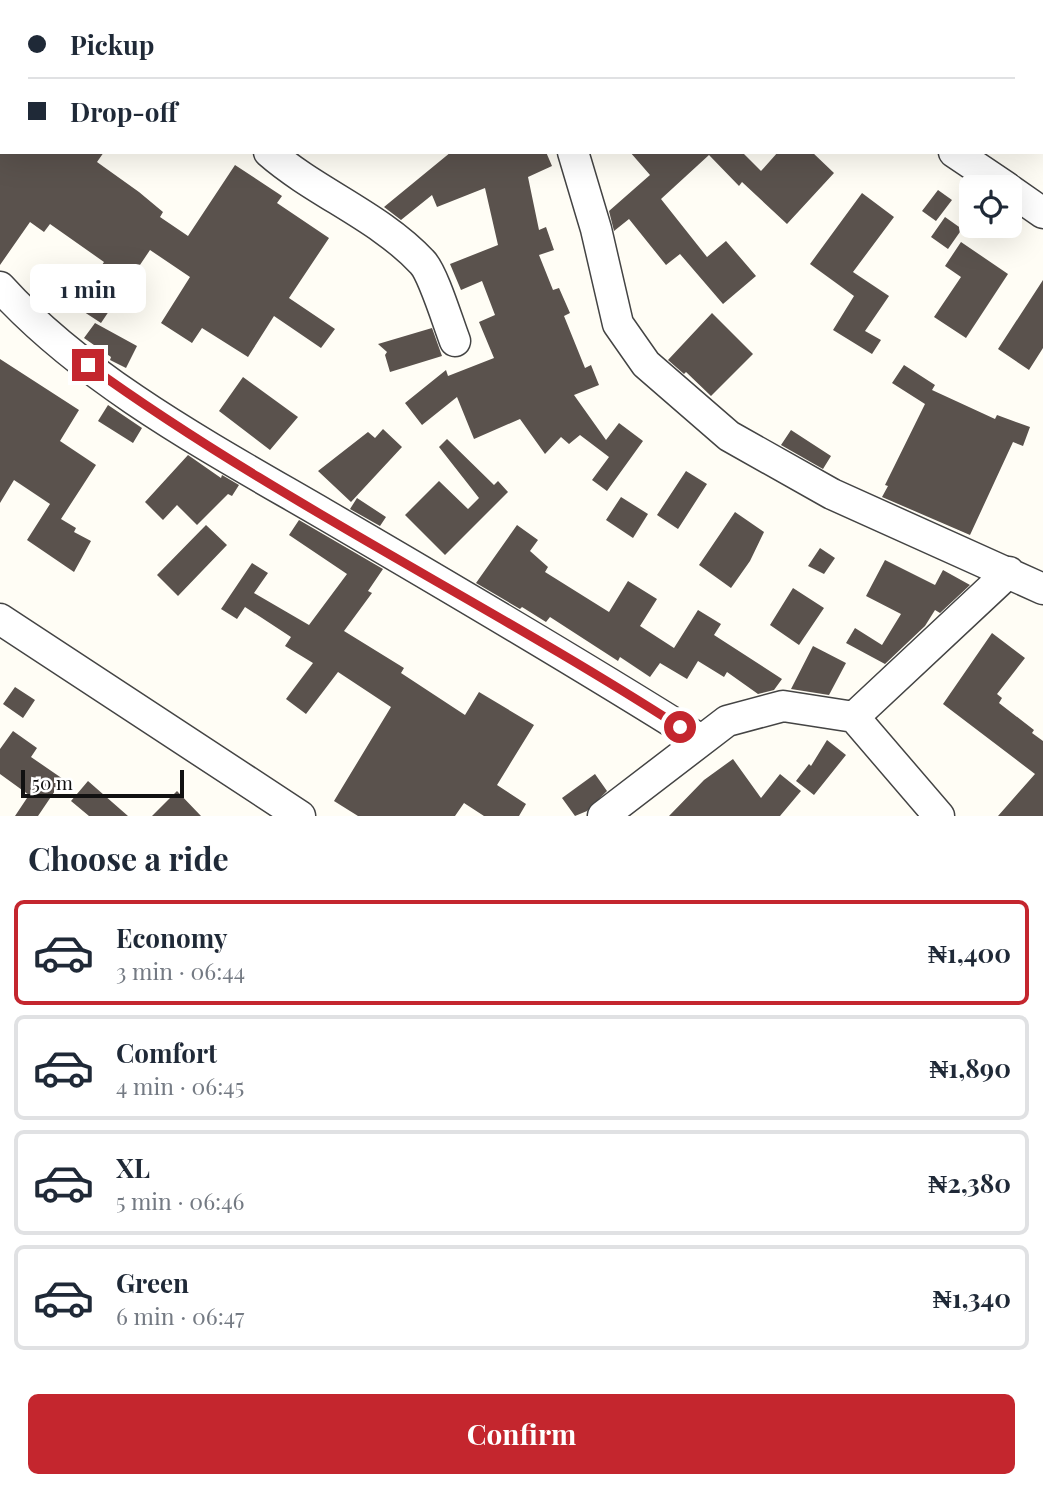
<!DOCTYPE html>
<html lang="en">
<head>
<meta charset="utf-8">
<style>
  :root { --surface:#fff; --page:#f2f2f3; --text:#1f2937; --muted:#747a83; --line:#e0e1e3; --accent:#c4262e }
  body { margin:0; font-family:"Playfair Display",serif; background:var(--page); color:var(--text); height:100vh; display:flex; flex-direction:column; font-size:26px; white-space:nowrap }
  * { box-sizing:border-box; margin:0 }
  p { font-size:23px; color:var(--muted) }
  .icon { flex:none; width:38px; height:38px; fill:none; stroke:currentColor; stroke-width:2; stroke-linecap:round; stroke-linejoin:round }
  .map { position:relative; height:816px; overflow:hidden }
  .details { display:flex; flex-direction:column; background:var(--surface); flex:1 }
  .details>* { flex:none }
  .guide { position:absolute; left:0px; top:0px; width:1043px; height:154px; box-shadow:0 7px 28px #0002; display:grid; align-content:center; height:154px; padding:0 28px; background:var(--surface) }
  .fabs { position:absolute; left:959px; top:175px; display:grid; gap:14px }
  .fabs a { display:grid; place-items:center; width:63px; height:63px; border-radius:10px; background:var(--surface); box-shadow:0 7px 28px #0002; font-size:35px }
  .scale { position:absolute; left:21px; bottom:18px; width:163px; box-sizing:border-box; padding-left:7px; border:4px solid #111; border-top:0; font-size:19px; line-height:24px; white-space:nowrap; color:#111; -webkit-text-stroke:5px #fff; paint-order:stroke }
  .end { position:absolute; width:32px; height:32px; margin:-16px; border:9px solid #c4262e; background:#fff; box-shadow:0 0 0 4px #fff }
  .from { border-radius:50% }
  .bubble { position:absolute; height:49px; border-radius:10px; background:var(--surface); box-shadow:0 7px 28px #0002; font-size:23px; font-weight:700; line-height:49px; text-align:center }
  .guide b { display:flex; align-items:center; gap:24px; height:66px; font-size:26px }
  .guide b+b { border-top:2px solid var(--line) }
  .guide i { width:18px; height:18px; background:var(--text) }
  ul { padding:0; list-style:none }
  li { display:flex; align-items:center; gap:21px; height:105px; margin:0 14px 10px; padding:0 14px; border:4px solid var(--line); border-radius:10px }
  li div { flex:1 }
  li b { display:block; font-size:26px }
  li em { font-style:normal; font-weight:700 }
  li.selected { border-color:var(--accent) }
  li>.icon { width:63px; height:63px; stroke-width:1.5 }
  h2 { padding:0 28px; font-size:32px; line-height:84px }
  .action { display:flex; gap:14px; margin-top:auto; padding:14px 28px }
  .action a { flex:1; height:80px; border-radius:10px; background:var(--accent); color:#fff; font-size:28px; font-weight:700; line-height:80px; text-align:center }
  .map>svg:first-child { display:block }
  .building { fill:#5a524d }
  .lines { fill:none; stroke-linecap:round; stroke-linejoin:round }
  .minor-casing { stroke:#444; stroke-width:33 }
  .minor { stroke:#fff; stroke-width:30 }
  .route { stroke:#c4262e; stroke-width:9 }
</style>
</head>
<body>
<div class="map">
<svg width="1043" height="816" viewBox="0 0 1043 816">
  <rect width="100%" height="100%" fill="#fffdf5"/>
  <path class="building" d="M 0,152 L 104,152 L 97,162 L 139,192 L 163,212 L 160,217 L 188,236 L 235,165 L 282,196 L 277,203 L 329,238 L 289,298 L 335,329 L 321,348 L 274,316 L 248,357 L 202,328 L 192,343 L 161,323 L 190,277 L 150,250 L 101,323 L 75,306 L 104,262 L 50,224 L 44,232 L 30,222 L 0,265 Z
    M 451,152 L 546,152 L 552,166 L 528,177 L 539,230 L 546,227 L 554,250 L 539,255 L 553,290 L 559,288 L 570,313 L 564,316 L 585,368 L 591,365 L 599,385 L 574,395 L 606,440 L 619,423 L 643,441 L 607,491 L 592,480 L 609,457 L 580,435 L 569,444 L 561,437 L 545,454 L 520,419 L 474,439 L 457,397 L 422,425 L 405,403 L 446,370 L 448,376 L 494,358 L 479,322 L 495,315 L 482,281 L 461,290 L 450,264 L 498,245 L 485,188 L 437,207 L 432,195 L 401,220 L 384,207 Z
    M 630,152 L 742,152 L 761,171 L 778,152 L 812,152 L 834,173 L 787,224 L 742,182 L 739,186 L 709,155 L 661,199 L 707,257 L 726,241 L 756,276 L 723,304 L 680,254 L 666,265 L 629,219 L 614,231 L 609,211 L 650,175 Z
    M 938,190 L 952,200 L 936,221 L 922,211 Z
    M 862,193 L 894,217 L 853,272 L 889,296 L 865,331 L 881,340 L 872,354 L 833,330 L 854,296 L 810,264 Z
    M 945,217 L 962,229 L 948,249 L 931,237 Z
    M 961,242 L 1008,274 L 966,338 L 934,317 L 961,277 L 945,266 Z
    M 1043,280 L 1043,348 L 1029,370 L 998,349 Z
    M 712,313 L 753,354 L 711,396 L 686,372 L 684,374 L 668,360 Z
    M 95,323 L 137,346 L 126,368 L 110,360 L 111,357 L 84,338 Z
    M 432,328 L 442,356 L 390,372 L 385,355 L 387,352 L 378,344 Z
    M 0,359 L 79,410 L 60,441 L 96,465 L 61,519 L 76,528 L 74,532 L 91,541 L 74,572 L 27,540 L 50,504 L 14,480 L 0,503 Z
    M 904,365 L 935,385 L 932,390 L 995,419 L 997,415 L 1030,427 L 1023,446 L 1013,442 L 970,535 L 882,497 L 888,486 L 885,485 L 925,404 L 892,383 Z
    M 243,377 L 298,417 L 270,450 L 219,411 Z
    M 108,405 L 142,428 L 133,443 L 98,421 Z
    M 383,429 L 402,447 L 351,502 L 318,471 L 368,432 L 375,438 Z
    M 791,430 L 831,456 L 823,469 L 781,445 Z
    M 447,439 L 494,485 L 498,481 L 508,492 L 445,555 L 405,515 L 439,481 L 468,509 L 479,498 L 439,447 Z
    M 188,455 L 221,478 L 222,475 L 239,485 L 232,496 L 228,494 L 197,525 L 177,505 L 163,520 L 145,502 Z
    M 686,471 L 707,484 L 678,529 L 657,515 Z
    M 621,497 L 648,514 L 633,538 L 606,520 Z
    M 357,498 L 386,517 L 380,526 L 350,509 Z
    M 735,512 L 764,532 L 750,561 L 731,588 L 699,565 Z
    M 299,520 L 383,569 L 368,591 L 372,593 L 344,631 L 404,668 L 401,673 L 465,715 L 479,692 L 534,725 L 497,785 L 526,804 L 519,816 L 484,816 L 464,803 L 455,816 L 358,816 L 334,801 L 391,707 L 338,672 L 306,714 L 286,699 L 313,663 L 285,646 L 291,637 L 245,607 L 237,619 L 221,609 L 252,563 L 268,573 L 254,593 L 309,625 L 347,574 L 289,535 Z
    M 206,525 L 227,545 L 178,596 L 157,575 Z
    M 517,525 L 538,540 L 530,551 L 548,567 L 545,572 L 609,612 L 628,581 L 657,599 L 640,626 L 674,648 L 698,610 L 721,624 L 714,635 L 782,679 L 774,690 L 758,694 L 727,672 L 724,677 L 698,661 L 687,679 L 660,663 L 650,677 L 620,657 L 618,661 L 550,617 L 546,622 L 522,607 L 520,609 L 476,583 Z
    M 820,548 L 835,558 L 824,574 L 808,566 Z
    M 885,560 L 935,585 L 943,570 L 970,585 L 940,613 L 935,610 L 925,626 L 885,664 L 846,643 L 855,628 L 882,645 L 901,614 L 866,596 Z
    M 793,588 L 824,608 L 799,645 L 770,625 Z
    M 992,633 L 1025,658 L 997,694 L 1002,698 L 999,703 L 1034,730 L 1032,733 L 1043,741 L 1043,816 L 998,816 L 1035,774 L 943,704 Z
    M 813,646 L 846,663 L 829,695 L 791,689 Z
    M 15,687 L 35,700 L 23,718 L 3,704 Z
    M 13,731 L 37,748 L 31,757 L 63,779 L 38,816 L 15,816 L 29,795 L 0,774 L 0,749 Z
    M 827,740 L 846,755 L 814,795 L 796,781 L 809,764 L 811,766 Z
    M 733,759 L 761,798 L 780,774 L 801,791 L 780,816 L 669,816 L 704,780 Z
    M 595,774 L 607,791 L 587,811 L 575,816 L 562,798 Z
    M 88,781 L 128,816 L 89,816 L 71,801 Z
    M 177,791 L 201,816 L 152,816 Z"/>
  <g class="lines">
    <defs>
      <path id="minor" d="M 101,0 L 103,2
        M 522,0 L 523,2
        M 742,0 L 745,2
        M 29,2 L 30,0
        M 0,39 L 2,36
        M 269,152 C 316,193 379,216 422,262 C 433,273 448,323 455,341
        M 573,152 L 596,229 L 618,324 L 646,364 L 729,436 L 832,494 L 1043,589
        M 954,152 L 1006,187
        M 1010,190 L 1043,213
        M 0,287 C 86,382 214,450 324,514 C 451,588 577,662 701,740
        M 0,619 L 300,816
        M 854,717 L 939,816
        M 603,816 L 727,721 L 783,706 L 854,717 L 1009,572"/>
    </defs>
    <use href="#minor" class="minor-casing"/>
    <use href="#minor" class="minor"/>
  </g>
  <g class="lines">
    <path class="route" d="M 88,365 C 275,500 486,602 680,727"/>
  </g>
</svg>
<div class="fabs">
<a><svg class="icon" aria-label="locate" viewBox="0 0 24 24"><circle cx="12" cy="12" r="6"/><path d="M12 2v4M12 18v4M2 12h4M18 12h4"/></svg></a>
</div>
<div class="scale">50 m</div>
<i class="end from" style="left:680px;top:727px"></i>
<i class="end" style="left:88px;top:365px"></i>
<div class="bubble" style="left:30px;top:264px;width:116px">1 min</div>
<div class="guide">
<b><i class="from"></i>Pickup</b>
<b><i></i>Drop-off</b>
</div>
</div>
<section class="details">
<h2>Choose a ride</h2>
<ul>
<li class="selected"><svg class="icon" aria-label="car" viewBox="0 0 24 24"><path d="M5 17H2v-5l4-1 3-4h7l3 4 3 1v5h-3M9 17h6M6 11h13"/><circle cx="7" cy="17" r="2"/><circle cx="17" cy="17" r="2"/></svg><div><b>Economy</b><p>3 min · 06:44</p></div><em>₦1,400</em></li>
<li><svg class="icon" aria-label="car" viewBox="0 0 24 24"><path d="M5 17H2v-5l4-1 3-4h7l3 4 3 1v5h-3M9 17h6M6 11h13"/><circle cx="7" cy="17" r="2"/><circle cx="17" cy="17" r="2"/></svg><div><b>Comfort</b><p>4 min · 06:45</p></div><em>₦1,890</em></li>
<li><svg class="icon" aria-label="car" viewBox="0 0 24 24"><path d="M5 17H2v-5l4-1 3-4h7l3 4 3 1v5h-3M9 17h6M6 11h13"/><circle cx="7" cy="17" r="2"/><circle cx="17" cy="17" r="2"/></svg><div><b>XL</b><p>5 min · 06:46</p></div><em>₦2,380</em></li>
<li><svg class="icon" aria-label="car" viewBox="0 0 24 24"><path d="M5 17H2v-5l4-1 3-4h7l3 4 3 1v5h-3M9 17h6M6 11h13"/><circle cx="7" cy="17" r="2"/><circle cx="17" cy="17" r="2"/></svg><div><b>Green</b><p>6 min · 06:47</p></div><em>₦1,340</em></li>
</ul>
<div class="action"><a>Confirm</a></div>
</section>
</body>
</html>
